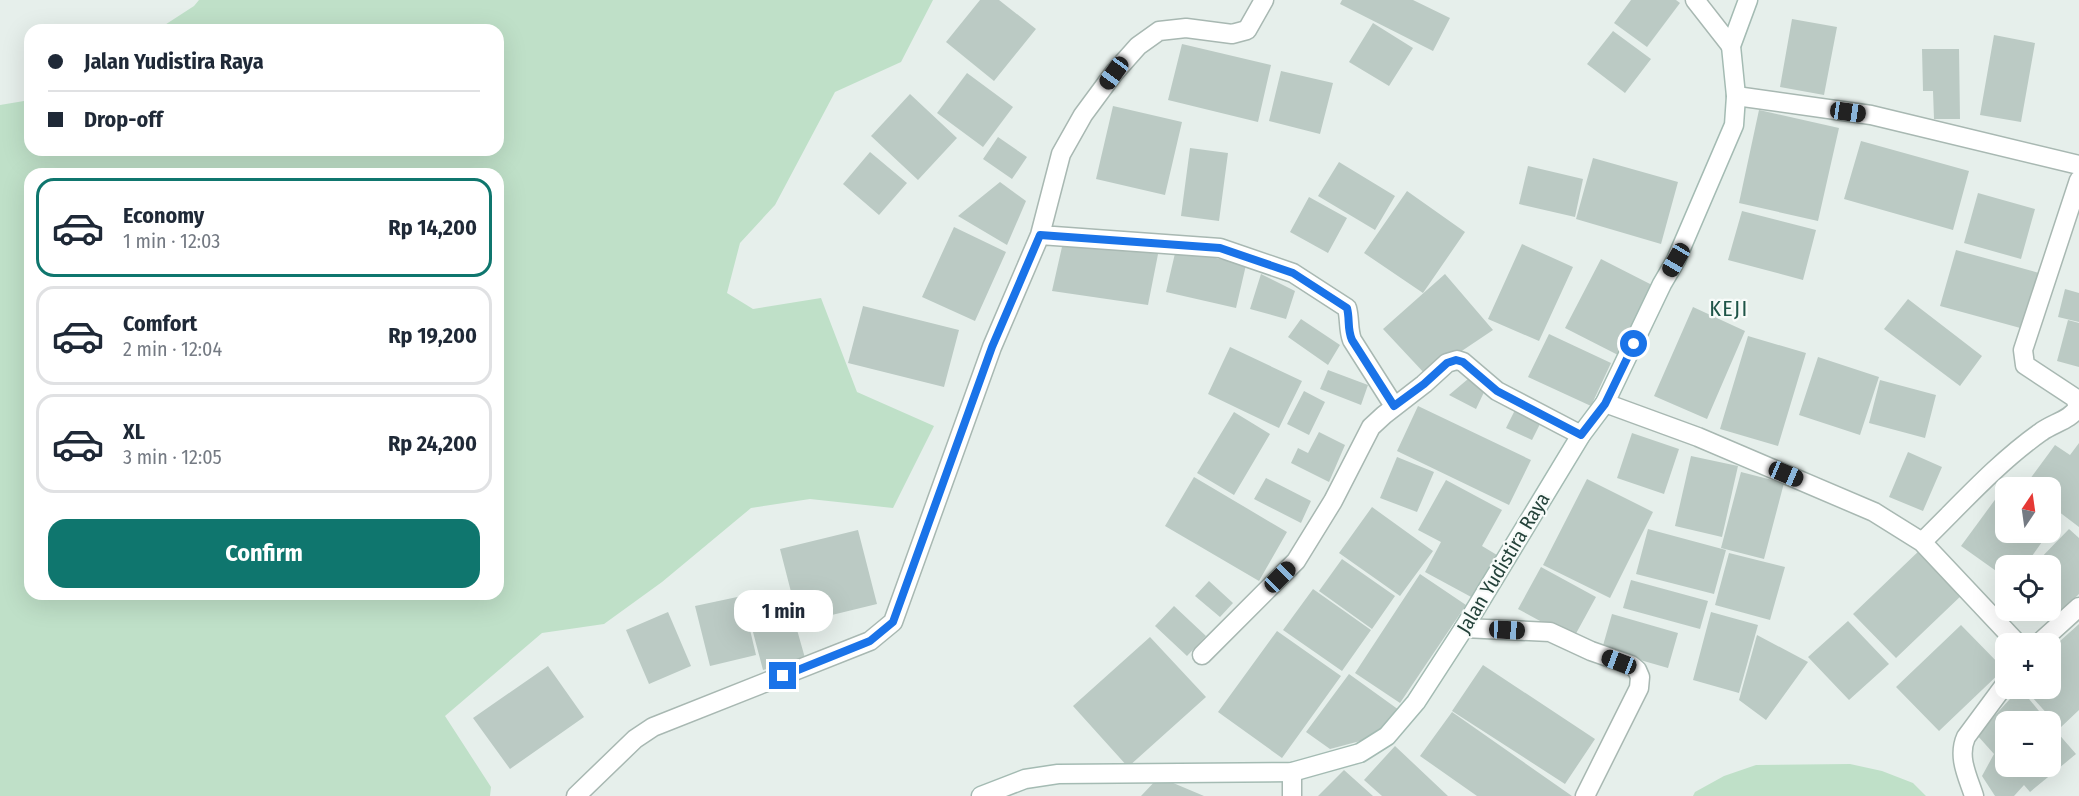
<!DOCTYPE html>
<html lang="en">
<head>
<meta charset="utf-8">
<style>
  :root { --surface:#fff; --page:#f2f2f3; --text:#1f2937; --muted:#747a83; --line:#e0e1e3; --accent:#0f766e }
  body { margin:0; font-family:"Fira Sans Condensed",sans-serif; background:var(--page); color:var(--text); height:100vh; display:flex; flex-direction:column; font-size:22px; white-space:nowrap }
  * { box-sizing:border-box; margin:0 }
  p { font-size:20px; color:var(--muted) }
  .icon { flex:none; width:33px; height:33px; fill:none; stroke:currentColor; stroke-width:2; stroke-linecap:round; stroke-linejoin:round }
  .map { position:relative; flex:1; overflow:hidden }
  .details { position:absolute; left:24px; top:168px; width:480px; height:432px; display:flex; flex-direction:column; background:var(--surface); border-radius:18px; box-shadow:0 6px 24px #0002 }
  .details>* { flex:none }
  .banner { position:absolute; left:24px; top:24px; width:480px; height:132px; border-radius:18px; box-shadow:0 6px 24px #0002; display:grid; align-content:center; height:132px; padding:0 24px; background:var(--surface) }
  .needle { width:39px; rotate:13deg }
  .tools { position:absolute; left:1995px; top:477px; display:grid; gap:12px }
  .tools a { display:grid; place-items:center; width:66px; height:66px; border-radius:12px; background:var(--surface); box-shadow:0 6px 24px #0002; font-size:30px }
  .end { position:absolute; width:27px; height:27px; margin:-14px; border:8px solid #1a73e8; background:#fff; box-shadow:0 0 0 3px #fff }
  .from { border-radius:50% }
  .bubble { position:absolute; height:42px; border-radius:18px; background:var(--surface); box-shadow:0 6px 24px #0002; font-size:20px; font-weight:700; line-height:42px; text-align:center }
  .car { position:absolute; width:18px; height:36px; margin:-18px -9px; border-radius:8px; box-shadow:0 0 4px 2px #0007; background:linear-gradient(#222 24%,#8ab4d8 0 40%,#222 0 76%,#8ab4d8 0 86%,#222 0) }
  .banner b { display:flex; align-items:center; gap:21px; height:57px; font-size:22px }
  .banner b+b { border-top:2px solid var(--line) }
  .banner i { width:15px; height:15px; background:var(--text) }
  ul { padding:10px 0 0; list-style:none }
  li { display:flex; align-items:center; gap:18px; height:99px; margin:0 12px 9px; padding:0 12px; border:3px solid var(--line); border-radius:18px }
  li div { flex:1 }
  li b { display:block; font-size:22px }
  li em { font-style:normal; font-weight:700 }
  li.current { border-color:var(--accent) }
  li>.icon { width:54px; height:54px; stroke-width:1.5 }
  .button { display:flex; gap:12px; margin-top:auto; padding:12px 24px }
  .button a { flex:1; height:69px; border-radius:18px; background:var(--accent); color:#fff; font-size:24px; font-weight:700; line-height:69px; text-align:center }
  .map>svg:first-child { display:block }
  .green { fill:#bfe0c8; fill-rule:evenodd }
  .building { fill:#bbcac4 }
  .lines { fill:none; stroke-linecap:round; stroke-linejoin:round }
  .street-casing { stroke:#a8b8b2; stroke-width:21 }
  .secondary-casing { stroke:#a4bbb3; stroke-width:21 }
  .street { stroke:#fff; stroke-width:18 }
  .secondary { stroke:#fff; stroke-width:18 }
  .route { stroke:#1a73e8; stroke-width:8 }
  .labels { text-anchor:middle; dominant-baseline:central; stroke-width:4.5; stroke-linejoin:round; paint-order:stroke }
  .street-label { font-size:20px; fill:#24423a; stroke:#f7fbf9 }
  .quarter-label { font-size:22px; letter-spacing:1.5px; fill:#1f5548; stroke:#f7fbf9 }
</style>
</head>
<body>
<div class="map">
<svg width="2079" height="796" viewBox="0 0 2079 796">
  <rect width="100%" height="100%" fill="#e6efeb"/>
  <path class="green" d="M 199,0 L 933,0 L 901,62 L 835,92 L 775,205 L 740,243 L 727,293 L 753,309 L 821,298 L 857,392 L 934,426 L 893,508 L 810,499 L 751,508 L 662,582 L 604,624 L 542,633 L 445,716 L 491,787 L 490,796 L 0,796 L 0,105 L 30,100 L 30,150 L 498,150 L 498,30 L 157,30 L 194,6 ZM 30,174 L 498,174 L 498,594 L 30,594 Z
    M 1850,764 L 1882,771 L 1913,783 L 1926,796 L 1693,796 L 1695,792 L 1724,776 L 1756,765 Z"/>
  <path class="building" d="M 980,0 L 999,0 L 1036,29 L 994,81 L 946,42 Z
    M 1342,0 L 1413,0 L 1450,18 L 1433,51 L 1340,4 Z
    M 1631,0 L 1676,0 L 1680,3 L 1647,47 L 1614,23 Z
    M 1792,19 L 1837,27 L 1824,95 L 1780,87 Z
    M 1373,23 L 1413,48 L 1389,86 L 1349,62 Z
    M 1613,31 L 1651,59 L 1625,93 L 1587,64 Z
    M 1994,35 L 2035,43 L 2021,122 L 1980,115 Z
    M 1182,44 L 1271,65 L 1258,122 L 1168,100 Z
    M 1922,49 L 1959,49 L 1960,119 L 1934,119 L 1933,91 L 1923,91 Z
    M 1281,71 L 1333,83 L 1320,134 L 1269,121 Z
    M 967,73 L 1013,107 L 983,147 L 937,113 Z
    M 910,94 L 957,138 L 918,180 L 871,136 Z
    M 1113,106 L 1182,122 L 1165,195 L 1096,179 Z
    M 1759,110 L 1839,128 L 1818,221 L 1739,203 Z
    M 998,137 L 1027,157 L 1012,179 L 983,159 Z
    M 1861,141 L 1969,171 L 1953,230 L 1844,199 Z
    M 1190,148 L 1228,153 L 1219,221 L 1181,216 Z
    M 870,152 L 907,183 L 879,215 L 843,184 Z
    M 1593,158 L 1678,182 L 1661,244 L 1576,219 Z
    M 1339,162 L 1395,196 L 1375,230 L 1318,196 Z
    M 1528,166 L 1583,179 L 1575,217 L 1519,204 Z
    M 1000,182 L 1026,201 L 1007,245 L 958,216 Z
    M 1407,191 L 1465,232 L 1423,293 L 1364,253 Z
    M 1978,193 L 2035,209 L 2021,259 L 1964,243 Z
    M 1309,197 L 1347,218 L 1328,253 L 1290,232 Z
    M 1742,211 L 1816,230 L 1803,280 L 1728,260 Z
    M 954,227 L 1006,252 L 975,321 L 922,297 Z
    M 1064,238 L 1160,244 L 1148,305 L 1052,291 Z
    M 1522,244 L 1573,267 L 1539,341 L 1488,319 Z
    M 1176,249 L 1246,265 L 1236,308 L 1166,292 Z
    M 1956,250 L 2039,273 L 2024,329 L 1940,306 Z
    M 1601,259 L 1654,286 L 1618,355 L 1565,328 Z
    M 1261,274 L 1295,291 L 1286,319 L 1250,309 Z
    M 1445,274 L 1493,330 L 1426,375 L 1383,329 Z
    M 2065,289 L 2079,293 L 2079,322 L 2058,317 Z
    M 1908,299 L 1982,356 L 1960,386 L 1884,329 Z
    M 863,306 L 959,330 L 944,387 L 848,363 Z
    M 1693,307 L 1745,331 L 1707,419 L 1654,396 Z
    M 1301,319 L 1340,345 L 1328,365 L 1288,337 Z
    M 2068,320 L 2079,323 L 2079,367 L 2057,361 Z
    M 1549,334 L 1611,363 L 1591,406 L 1528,377 Z
    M 1748,336 L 1806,353 L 1778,446 L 1720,429 Z
    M 1230,347 L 1302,381 L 1279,428 L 1208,394 Z
    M 1818,357 L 1879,377 L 1860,435 L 1799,415 Z
    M 1328,370 L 1368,385 L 1361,405 L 1320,389 Z
    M 1468,379 L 1486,388 L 1476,409 L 1449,395 Z
    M 1880,380 L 1936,395 L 1925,438 L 1869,423 Z
    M 1304,391 L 1325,402 L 1309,435 L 1287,424 Z
    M 1418,406 L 1531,460 L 1509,505 L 1397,451 Z
    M 1516,408 L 1542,420 L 1532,440 L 1506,428 Z
    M 1234,412 L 1270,434 L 1234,495 L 1197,473 Z
    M 1319,432 L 1345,445 L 1329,482 L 1291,463 L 1298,448 L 1308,453 Z
    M 1632,433 L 1679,449 L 1664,494 L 1617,478 Z
    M 2079,443 L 2079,527 L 2050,505 L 2050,488 L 2032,488 L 2027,483 L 2055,445 L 2070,455 Z
    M 1908,452 L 1942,467 L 1923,511 L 1889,497 Z
    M 1691,456 L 1738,466 L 1722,537 L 1675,526 Z
    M 1397,457 L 1434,472 L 1417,512 L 1380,498 Z
    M 1741,472 L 1784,483 L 1764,559 L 1721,548 Z
    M 1194,477 L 1287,532 L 1259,581 L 1165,526 Z
    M 1266,478 L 1311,501 L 1301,523 L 1254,499 Z
    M 1587,479 L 1653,512 L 1610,598 L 1543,565 Z
    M 1446,480 L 1502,510 L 1482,546 L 1497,555 L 1473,598 L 1425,572 L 1441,542 L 1418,530 Z
    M 2008,482 L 2015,488 L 2006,488 L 2006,532 L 2049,532 L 2025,566 L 2006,566 L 2006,578 L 1961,546 Z
    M 1372,507 L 1433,551 L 1400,596 L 1339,553 Z
    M 2050,513 L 2059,519 L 2050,531 Z
    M 1648,529 L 1726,550 L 1714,594 L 1636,574 Z
    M 2069,529 L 2079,538 L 2079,594 L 2055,618 L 2047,610 L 2050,610 L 2050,566 L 2033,566 Z
    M 858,530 L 877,604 L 799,623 L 780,549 Z
    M 1922,548 L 1964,593 L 1896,658 L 1853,614 Z
    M 1729,553 L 1785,567 L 1770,620 L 1715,605 Z
    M 1342,559 L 1395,596 L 1372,629 L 1319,591 Z
    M 1541,567 L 1596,597 L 1573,639 L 1518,609 Z
    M 1420,574 L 1466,605 L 1400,703 L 1355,673 Z
    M 1631,580 L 1708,601 L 1700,629 L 1623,608 Z
    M 1209,581 L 1233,603 L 1220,617 L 1195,596 Z
    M 1313,589 L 1371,630 L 1342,671 L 1283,630 Z
    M 786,591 L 805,658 L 763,670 L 745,602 Z
    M 742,596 L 756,655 L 710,666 L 695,606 Z
    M 1174,606 L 1206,636 L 1187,656 L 1155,626 Z
    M 668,612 L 691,666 L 649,684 L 626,630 Z
    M 1711,612 L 1758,625 L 1739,693 L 1693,680 Z
    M 1612,614 L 1678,633 L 1668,668 L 1602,649 Z
    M 1848,621 L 1889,664 L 1849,700 L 1808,657 Z
    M 2079,624 L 2079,710 L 2060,728 L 2024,688 L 2050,688 L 2050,650 Z
    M 1961,625 L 2004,669 L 1939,731 L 1896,687 Z
    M 1277,631 L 1341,676 L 1282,758 L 1218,712 Z
    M 1757,635 L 1808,662 L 1766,720 L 1739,700 Z
    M 1150,637 L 1206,697 L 1128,767 L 1073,706 Z
    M 1483,665 L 1595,739 L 1565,784 L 1452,711 Z
    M 548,666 L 584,717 L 510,769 L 473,718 Z
    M 1349,674 L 1399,710 L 1379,736 L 1330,749 L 1306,732 Z
    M 2020,688 L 2048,722 L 2006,722 L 2006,766 L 2050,766 L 2050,724 L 2076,754 L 2030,792 L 2024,785 L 2014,796 L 1995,796 L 1982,776 L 1994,754 L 1977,735 Z
    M 1452,712 L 1572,796 L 1477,796 L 1420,756 Z
    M 1395,746 L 1448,796 L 1382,796 L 1364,780 Z
    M 1344,770 L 1373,796 L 1318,796 Z
    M 1159,777 L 1204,796 L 1141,796 Z"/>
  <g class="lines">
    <defs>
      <path id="street" d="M 1695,0 L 1731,46
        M 1736,96 L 1871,115 L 2079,165
        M 1040,235 L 1220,248 L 1293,273 L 1347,308 C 1350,319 1348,329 1352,340 L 1394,406
        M 1605,403 L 1698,437 L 1874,512 L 1922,542 L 2018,644
        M 1922,542 C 1960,505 1997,463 2041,432 C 2053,423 2071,420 2078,407 L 2075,398 L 2025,365 L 2023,350 L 2079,180
        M 1464,628 L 1550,632 L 1591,651 L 1631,665 L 1637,670 L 1640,677 L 1639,688 L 1585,796
        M 2038,644 L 2079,607
        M 1202,655 L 1296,561 L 1333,501 L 1371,427 L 1384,415 L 1424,384 L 1447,363 L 1457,360 L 1463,362 L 1497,391 L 1581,435
        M 1292,772 L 1292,796
        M 576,796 L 635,739 L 653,727 L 870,641 L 893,622 L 992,347 L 1040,235 L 1061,154 L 1083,115 L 1114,73 L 1138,46 L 1159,31 L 1186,28 L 1232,34 L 1247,30 L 1264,0
        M 1974,796 C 1968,777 1957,757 1966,737 L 2006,683"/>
      <path id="secondary" d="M 981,796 L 1025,779 L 1058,774 L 1292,772 L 1360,753 L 1387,736 L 1416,702 L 1464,628 L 1581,435 L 1605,403 L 1662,284 L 1676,260 L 1734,125 L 1736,96 L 1731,46 L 1748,0"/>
    </defs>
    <use href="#street" class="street-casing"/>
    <use href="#secondary" class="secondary-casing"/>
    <use href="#street" class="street"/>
    <use href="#secondary" class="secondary"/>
  </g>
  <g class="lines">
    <path class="route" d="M 783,676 L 870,641 L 893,622 L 992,347 L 1040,235 L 1220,248 L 1293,273 L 1347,308 C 1350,319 1347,329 1352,340 L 1394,406 L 1424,384 L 1447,363 L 1456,360 L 1463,362 L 1497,391 L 1581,435 L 1605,404 L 1634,344"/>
  </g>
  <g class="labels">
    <g class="street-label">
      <text transform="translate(1503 563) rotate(-59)">Jalan Yudistira Raya</text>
    </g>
    <g class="quarter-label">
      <text x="1729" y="308">KEJI</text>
    </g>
  </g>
</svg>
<div class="tools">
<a><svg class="needle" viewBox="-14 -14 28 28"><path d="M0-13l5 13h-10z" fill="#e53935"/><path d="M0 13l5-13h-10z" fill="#747a83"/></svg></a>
<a><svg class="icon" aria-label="locate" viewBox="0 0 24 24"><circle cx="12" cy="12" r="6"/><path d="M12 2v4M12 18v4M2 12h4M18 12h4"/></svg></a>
<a>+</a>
<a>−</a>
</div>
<i class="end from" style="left:1634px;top:344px"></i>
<i class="end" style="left:783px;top:676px"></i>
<div class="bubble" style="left:734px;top:590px;width:99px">1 min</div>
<i class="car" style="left:1114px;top:73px;rotate:216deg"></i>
<i class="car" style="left:1848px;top:112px;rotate:98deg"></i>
<i class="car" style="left:1676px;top:260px;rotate:210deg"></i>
<i class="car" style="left:1786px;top:474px;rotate:113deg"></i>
<i class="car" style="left:1280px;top:577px;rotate:45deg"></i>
<i class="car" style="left:1507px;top:630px;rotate:93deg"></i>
<i class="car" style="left:1619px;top:662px;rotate:291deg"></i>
<div class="banner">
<b><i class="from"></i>Jalan Yudistira Raya</b>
<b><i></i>Drop-off</b>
</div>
<section class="details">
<ul>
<li class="current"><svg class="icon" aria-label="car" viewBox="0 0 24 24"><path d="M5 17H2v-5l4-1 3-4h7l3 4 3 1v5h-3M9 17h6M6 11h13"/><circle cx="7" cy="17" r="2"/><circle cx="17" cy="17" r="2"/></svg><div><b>Economy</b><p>1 min · 12:03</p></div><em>Rp 14,200</em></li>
<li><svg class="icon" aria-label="car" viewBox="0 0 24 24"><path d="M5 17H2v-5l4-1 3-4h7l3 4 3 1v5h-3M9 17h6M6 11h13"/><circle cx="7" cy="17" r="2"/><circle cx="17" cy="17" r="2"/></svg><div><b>Comfort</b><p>2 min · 12:04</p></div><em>Rp 19,200</em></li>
<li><svg class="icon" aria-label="car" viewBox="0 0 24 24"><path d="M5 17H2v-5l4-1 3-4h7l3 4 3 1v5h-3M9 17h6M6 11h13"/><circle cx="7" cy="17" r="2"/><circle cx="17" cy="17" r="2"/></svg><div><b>XL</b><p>3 min · 12:05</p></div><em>Rp 24,200</em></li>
</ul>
<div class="button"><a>Confirm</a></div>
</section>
</div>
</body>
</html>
